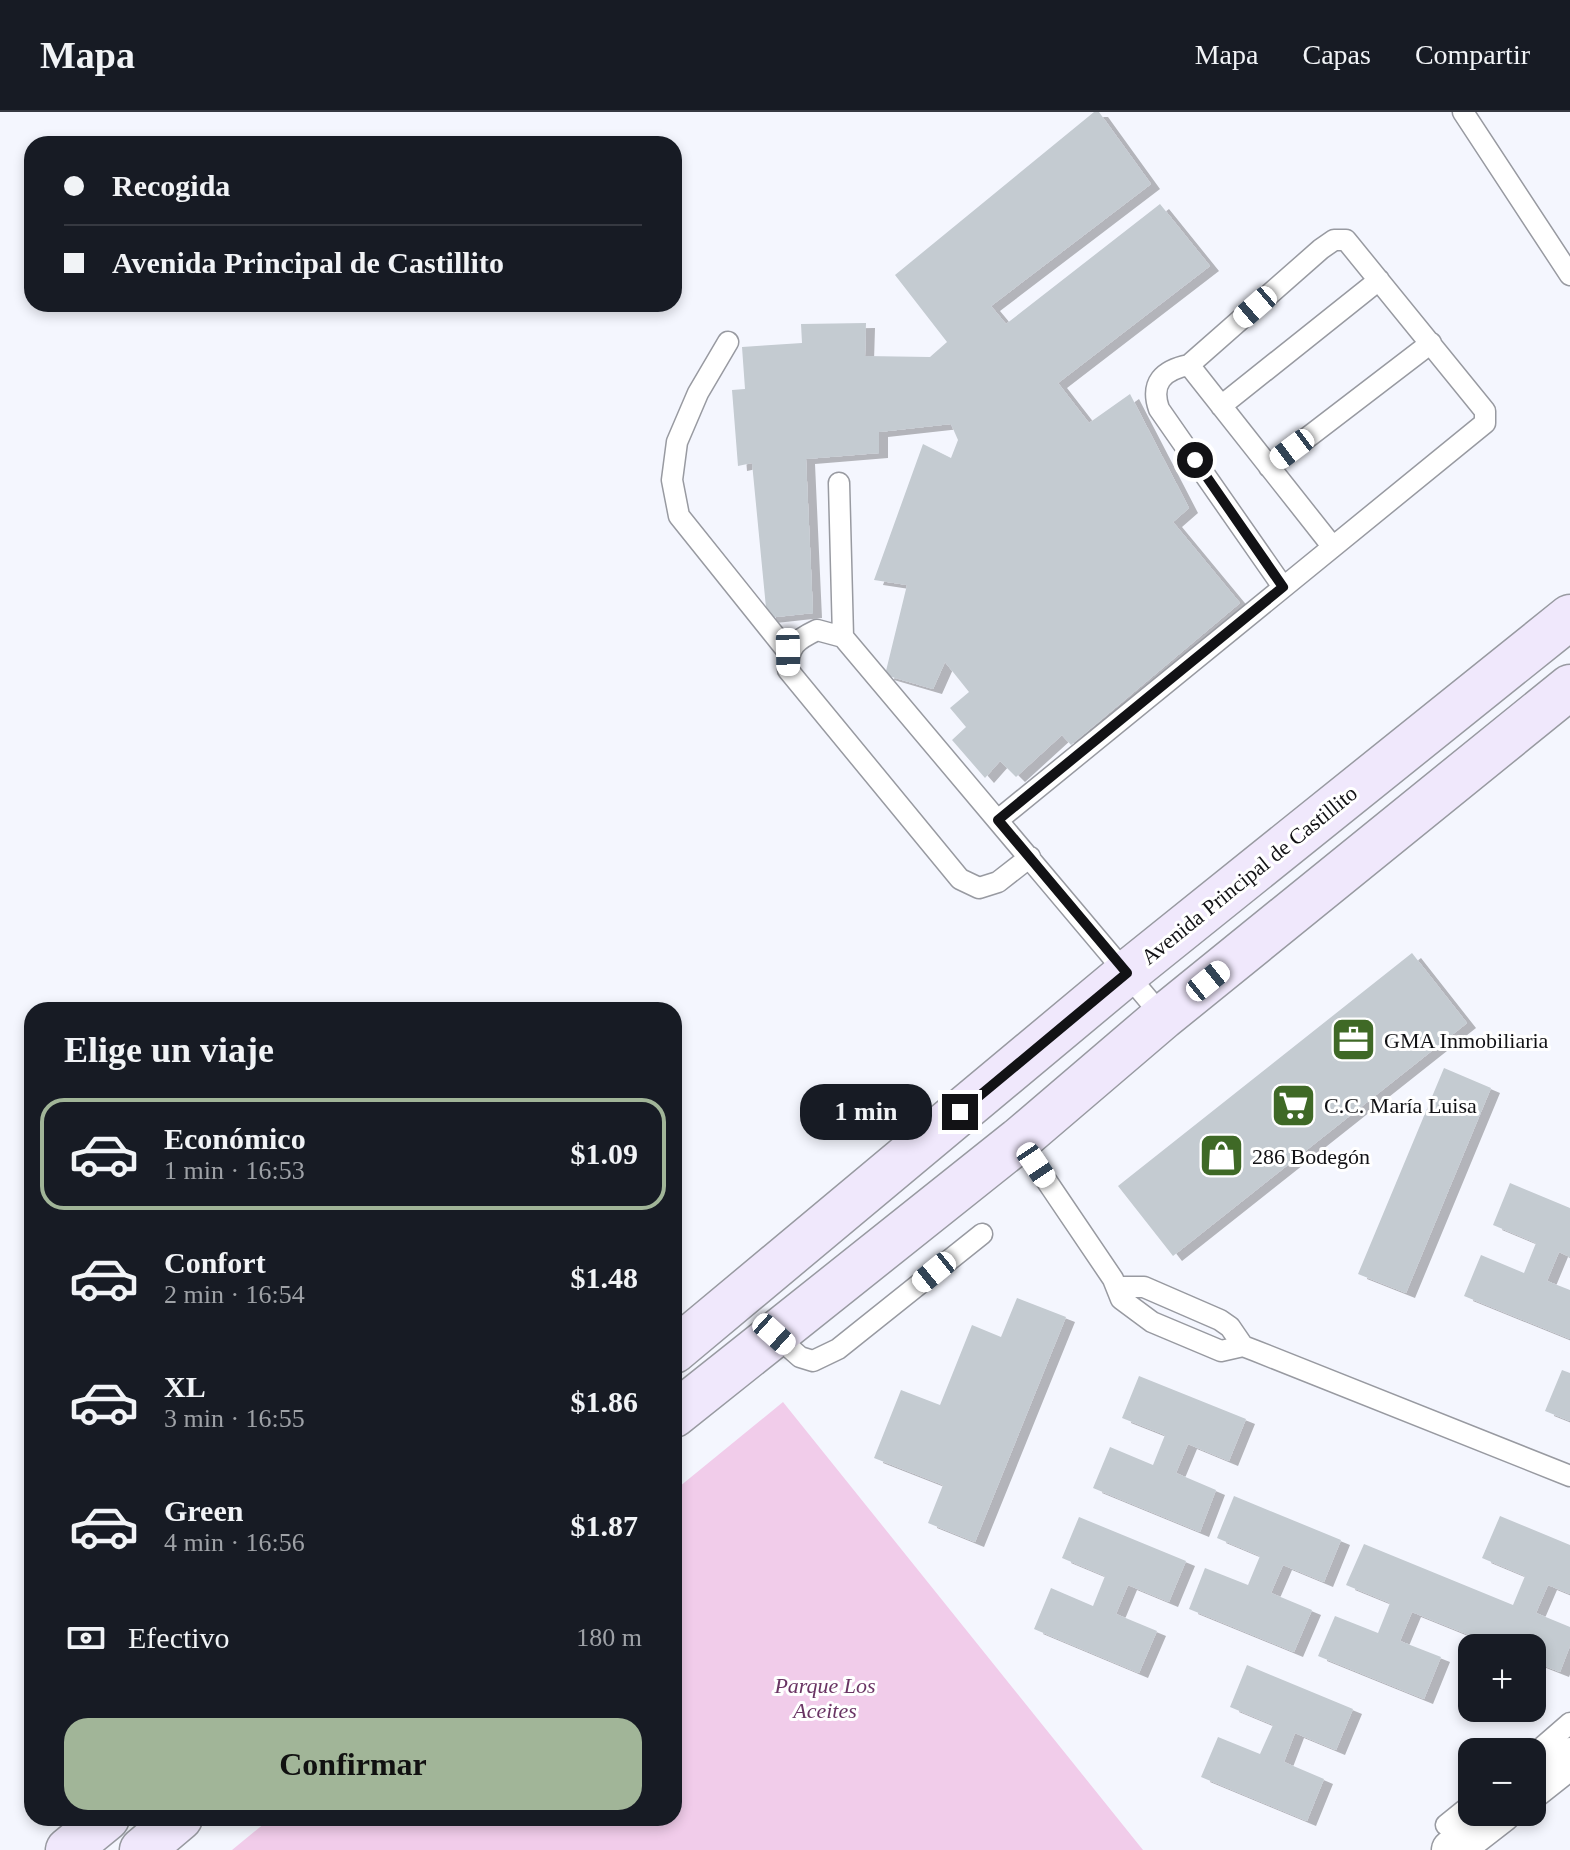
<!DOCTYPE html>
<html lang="es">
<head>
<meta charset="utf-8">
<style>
  :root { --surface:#171b24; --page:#20242c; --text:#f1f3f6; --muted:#9ea1a6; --line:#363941; --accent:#a1b598 }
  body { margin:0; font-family:Georgia,serif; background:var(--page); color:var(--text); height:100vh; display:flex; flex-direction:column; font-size:30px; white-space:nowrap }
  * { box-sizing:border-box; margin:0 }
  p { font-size:26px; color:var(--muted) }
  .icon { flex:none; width:44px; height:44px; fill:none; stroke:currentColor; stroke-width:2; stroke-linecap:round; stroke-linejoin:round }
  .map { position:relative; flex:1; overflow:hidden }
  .details { position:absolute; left:24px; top:890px; width:658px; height:824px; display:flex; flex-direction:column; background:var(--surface); border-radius:24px; box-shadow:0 4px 12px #0003 }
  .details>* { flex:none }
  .banner { position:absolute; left:24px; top:24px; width:658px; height:176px; border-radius:24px; box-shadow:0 4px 12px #0003; display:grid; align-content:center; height:176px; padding:0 40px; background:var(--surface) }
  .controls { position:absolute; left:1458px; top:1522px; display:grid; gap:16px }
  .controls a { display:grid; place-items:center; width:88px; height:88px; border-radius:16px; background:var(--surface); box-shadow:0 4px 12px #0003; font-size:40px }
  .end { position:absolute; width:36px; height:36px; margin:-18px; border:10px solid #121215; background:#fff; box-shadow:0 0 0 4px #fff }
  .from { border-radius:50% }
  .bubble { position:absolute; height:56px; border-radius:24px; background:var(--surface); box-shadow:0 4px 12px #0003; font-size:26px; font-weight:800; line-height:56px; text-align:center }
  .car { position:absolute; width:24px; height:48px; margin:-24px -12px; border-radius:10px; box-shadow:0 0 6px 2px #0007; background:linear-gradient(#fff 24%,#345 0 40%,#fff 0 76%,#345 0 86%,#fff 0) }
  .banner b { display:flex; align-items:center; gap:28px; height:76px; font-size:30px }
  .banner b+b { border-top:2px solid var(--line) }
  .banner i { width:20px; height:20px; background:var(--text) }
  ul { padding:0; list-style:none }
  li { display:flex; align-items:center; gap:24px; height:112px; margin:0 16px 12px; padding:0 24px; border:4px solid transparent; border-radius:24px }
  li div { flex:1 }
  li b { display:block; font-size:30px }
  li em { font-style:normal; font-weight:800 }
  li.selected { border-color:var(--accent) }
  li>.icon { width:72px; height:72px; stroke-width:1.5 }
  h2 { padding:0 40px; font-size:36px; line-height:96px }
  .pay { display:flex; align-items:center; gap:20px; height:88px; padding:0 40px; font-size:30px }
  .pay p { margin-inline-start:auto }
  .action { display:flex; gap:16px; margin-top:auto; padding:16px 40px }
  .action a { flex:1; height:92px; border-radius:24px; background:var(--accent); color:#111; font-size:32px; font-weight:800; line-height:92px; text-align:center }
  header { display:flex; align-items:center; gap:48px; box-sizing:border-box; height:112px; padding:0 40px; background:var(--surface); border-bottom:2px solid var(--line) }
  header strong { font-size:38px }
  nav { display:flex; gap:44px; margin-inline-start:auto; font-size:28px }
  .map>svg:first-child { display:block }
  .green { fill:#f1ccea }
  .building { fill:#c4cbd1; filter:url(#shadow) }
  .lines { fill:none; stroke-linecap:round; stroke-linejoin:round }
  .lane-casing { stroke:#989aa1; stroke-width:23 }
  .street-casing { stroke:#989aa1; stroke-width:43 }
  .secondary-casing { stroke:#989aa1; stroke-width:47 }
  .lane { stroke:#fff; stroke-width:20 }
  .street { stroke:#fff; stroke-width:40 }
  .secondary { stroke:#f0e8fc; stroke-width:44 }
  .route { stroke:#121215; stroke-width:10 }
  .labels { text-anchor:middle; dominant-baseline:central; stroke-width:6; stroke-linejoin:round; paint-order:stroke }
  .street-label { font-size:22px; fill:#121215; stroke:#fff }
  .poi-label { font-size:22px; fill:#121215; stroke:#fff; text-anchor:start }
  .park-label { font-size:22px; font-style:italic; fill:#6a3564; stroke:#fff }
</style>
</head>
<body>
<header>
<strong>Mapa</strong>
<nav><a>Mapa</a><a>Capas</a><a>Compartir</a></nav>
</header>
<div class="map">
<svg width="1570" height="1738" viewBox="0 0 1570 1738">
  <defs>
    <filter id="shadow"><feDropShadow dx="9" dy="5" stdDeviation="0" flood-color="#0004"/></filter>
  </defs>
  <rect width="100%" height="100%" fill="#f4f6fe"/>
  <path class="green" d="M 783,1290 L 1143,1738 L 232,1738 L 271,1706 L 674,1706 L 674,1379 Z"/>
  <path class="building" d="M 1094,0 L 1099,0 L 1151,72 L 991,194 L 1006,212 L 1160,92 L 1210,154 L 1058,271 L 1089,311 L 1130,282 L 1189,396 L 1173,410 L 1240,491 L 1071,633 L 1062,623 L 1016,665 L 1000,649 L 985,666 L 952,628 L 966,615 L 950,596 L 969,580 L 945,550 L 933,577 L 885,563 L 907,473 L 874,468 L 923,332 L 951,346 L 958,328 L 951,312 L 879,320 L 879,341 L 806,347 L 813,501 L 767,506 L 752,351 L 738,354 L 732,278 L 745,277 L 742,235 L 802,231 L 801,212 L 866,211 L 865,244 L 930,245 L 947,230 L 895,163 Z
    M 1412,841 L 1467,911 L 1173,1144 L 1118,1074 Z
    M 1444,956 L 1491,976 L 1406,1181 L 1358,1162 Z
    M 1510,1071 L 1570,1096 L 1570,1145 L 1559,1140 L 1547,1169 L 1570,1178 L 1570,1227 L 1464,1184 L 1481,1143 L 1524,1161 L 1536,1131 L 1493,1113 Z
    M 1017,1186 L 1066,1205 L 975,1430 L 928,1411 L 943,1373 L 874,1346 L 901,1278 L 940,1293 L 972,1213 L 1001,1225 Z
    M 1562,1258 L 1570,1261 L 1570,1309 L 1545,1299 Z
    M 1139,1264 L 1246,1307 L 1229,1349 L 1188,1332 L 1176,1361 L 1216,1378 L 1200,1420 L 1093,1376 L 1110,1335 L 1153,1353 L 1165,1323 L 1122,1306 Z
    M 1234,1384 L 1341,1428 L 1324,1470 L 1283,1453 L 1271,1481 L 1312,1498 L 1294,1540 L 1189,1497 L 1205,1456 L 1248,1473 L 1260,1444 L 1217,1426 Z
    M 1500,1404 L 1570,1433 L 1570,1482 L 1548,1473 L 1536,1501 L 1570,1515 L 1570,1534 L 1560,1560 L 1532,1549 L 1532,1536 L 1501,1536 L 1412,1500 L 1400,1529 L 1441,1545 L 1424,1587 L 1318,1544 L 1335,1504 L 1378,1521 L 1390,1491 L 1346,1473 L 1364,1432 L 1513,1493 L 1525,1464 L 1482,1446 Z
    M 1079,1405 L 1186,1449 L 1169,1490 L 1128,1473 L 1116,1502 L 1157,1519 L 1139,1561 L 1034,1517 L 1051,1476 L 1093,1494 L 1105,1464 L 1062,1446 Z
    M 1247,1553 L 1353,1597 L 1336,1638 L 1295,1621 L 1284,1650 L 1324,1667 L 1307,1709 L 1201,1665 L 1218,1625 L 1260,1642 L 1273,1613 L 1230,1595 Z"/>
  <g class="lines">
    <defs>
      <path id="lane" d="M 1463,0 L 1570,163
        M 728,230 L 698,281 L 677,330 L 672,368 L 679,404 L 788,540
        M 1221,294 L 1379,168
        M 1269,355 L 1431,231
        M 839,371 L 843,525
        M 1283,475 L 1159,297 C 1150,271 1163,258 1189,253 L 1332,434
        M 998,708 L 1485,311 L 1485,299 L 1346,128 L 1334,128 L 1321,137 L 1189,253
        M 1030,745 L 998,770 L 979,776 L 960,767 L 788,558 C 788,534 796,528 817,518 L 843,525 L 1163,905
        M 1019,1028 L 1113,1167 L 1121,1187 L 1152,1210 L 1221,1239 L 1243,1234 L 1256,1239 L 1570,1364
        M 1118,1175 L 1144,1175 L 1220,1208 L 1230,1215 L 1243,1234
        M 774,1222 L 800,1245 L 813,1249 L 838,1237 L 982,1122
        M 1532,1644 L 1570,1611
        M 1446,1713 L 1472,1692"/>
      <path id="street" d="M 1532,1676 L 1570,1646
        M 1452,1738 L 1501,1700"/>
      <path id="secondary" d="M 674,1239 L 1127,861 L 1570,505
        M 674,1303 L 1019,1028 L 1163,905 L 1570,575
        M 68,1738 L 107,1706
        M 142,1738 L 180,1706"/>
    </defs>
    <use href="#lane" class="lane-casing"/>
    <use href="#street" class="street-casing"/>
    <use href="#secondary" class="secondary-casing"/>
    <use href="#lane" class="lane"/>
    <use href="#street" class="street"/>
    <use href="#secondary" class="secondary"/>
  </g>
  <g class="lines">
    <path class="route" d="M 960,1000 L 1127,861 L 998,708 L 1283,475 L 1195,348"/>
  </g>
  <defs>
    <symbol id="office-square" viewBox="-11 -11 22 22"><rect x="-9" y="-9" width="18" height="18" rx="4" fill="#3f6926" stroke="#fff"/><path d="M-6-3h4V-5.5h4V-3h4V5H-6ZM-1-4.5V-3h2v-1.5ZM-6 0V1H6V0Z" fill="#fff"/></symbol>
    <symbol id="supermarket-square" viewBox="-11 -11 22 22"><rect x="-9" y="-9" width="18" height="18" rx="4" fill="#3f6926" stroke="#fff"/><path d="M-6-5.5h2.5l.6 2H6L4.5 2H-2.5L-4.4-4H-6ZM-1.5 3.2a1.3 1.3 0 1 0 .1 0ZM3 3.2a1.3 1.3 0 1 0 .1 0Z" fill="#fff"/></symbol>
    <symbol id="shop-square" viewBox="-11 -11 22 22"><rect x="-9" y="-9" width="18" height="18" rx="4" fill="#3f6926" stroke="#fff"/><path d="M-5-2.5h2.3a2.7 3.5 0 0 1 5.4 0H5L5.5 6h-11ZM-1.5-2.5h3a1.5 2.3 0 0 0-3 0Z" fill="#fff"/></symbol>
  </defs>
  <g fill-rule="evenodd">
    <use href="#office-square" x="1328" y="902" width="51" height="51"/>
    <use href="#supermarket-square" x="1268" y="968" width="51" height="51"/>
    <use href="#shop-square" x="1196" y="1018" width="51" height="51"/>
  </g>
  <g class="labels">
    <g class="street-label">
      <text transform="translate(1249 763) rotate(-39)">Avenida Principal de Castillito</text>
    </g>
    <g class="poi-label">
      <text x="1384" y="928">GMA Inmobiliaria</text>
      <text x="1324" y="993">C.C. María Luisa</text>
      <text x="1252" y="1044">286 Bodegón</text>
    </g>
    <g class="park-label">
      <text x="825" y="1573">Parque Los<tspan x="825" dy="25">Aceites</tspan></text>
    </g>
  </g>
</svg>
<div class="controls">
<a>+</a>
<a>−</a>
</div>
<i class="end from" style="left:1195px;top:348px"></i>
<i class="end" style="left:960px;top:1000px"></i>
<div class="bubble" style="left:800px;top:972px;width:132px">1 min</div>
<i class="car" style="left:1255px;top:195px;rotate:229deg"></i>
<i class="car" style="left:1292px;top:337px;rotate:233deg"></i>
<i class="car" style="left:788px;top:540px;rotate:179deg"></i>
<i class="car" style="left:1208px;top:869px;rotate:51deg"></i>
<i class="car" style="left:1036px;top:1053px;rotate:146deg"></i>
<i class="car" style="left:934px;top:1160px;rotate:231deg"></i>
<i class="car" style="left:774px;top:1222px;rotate:132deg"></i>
<div class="banner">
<b><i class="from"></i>Recogida</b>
<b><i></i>Avenida Principal de Castillito</b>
</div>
<section class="details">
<h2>Elige un viaje</h2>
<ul>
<li class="selected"><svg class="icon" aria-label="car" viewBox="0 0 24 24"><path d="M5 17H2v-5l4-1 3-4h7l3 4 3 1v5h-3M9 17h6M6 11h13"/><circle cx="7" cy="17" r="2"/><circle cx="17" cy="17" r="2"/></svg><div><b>Económico</b><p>1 min · 16:53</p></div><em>$1.09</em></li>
<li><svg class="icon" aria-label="car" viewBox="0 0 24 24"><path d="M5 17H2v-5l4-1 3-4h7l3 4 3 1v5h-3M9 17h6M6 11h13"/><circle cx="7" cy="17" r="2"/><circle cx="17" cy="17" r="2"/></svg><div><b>Confort</b><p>2 min · 16:54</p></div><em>$1.48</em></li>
<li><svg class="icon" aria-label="car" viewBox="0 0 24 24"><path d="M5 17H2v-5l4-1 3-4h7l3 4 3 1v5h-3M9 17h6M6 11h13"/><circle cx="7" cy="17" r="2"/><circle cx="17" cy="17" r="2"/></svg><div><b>XL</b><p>3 min · 16:55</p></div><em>$1.86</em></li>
<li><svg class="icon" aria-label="car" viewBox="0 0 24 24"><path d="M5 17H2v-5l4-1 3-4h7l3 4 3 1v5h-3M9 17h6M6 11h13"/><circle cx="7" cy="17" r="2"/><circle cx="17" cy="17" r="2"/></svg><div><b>Green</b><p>4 min · 16:56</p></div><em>$1.87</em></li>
</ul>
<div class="pay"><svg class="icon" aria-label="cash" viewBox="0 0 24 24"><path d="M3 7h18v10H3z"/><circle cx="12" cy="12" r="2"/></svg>Efectivo<p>180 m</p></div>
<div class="action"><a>Confirmar</a></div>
</section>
</div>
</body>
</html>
